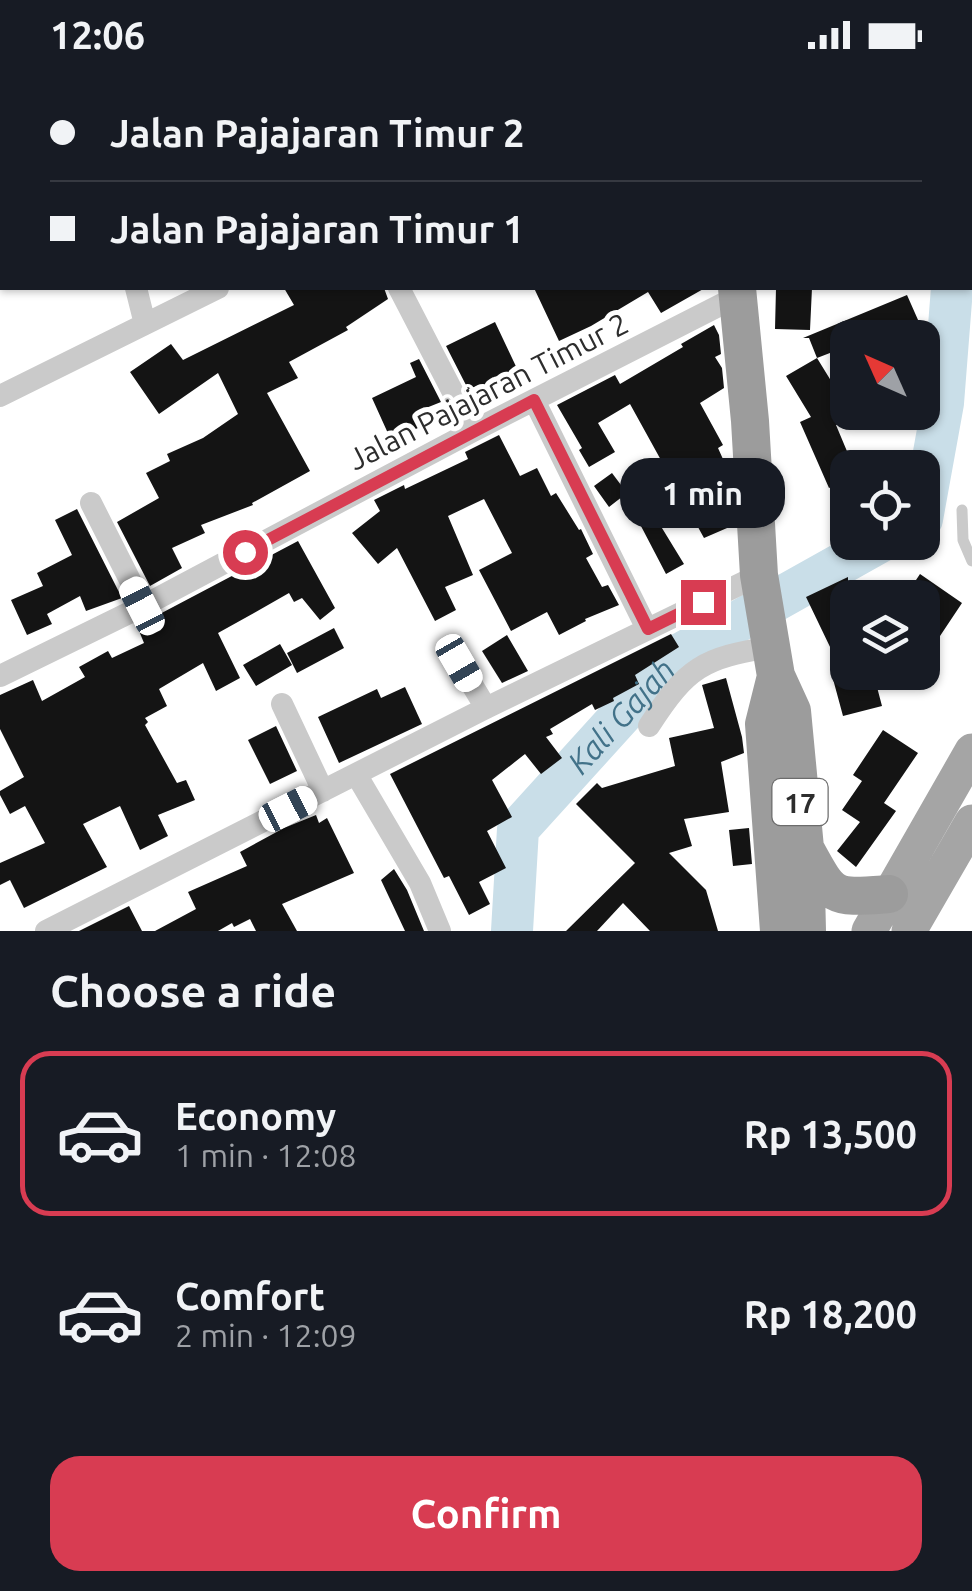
<!DOCTYPE html>
<html lang="en">
<head>
<meta charset="utf-8">
<style>
  :root { --surface:#171b24; --page:#20242c; --text:#f1f3f6; --muted:#9ea1a6; --line:#363941; --accent:#d83c52 }
  body { margin:0; font-family:Ubuntu,sans-serif; background:var(--page); color:var(--text); height:100vh; display:flex; flex-direction:column; font-size:38px; white-space:nowrap }
  * { box-sizing:border-box; margin:0 }
  p { font-size:32px; color:var(--muted) }
  .icon { flex:none; width:55px; height:55px; fill:none; stroke:currentColor; stroke-width:2; stroke-linecap:round; stroke-linejoin:round }
  .map { position:relative; height:861px; overflow:hidden }
  .sheet { display:flex; flex-direction:column; background:var(--surface); flex:1 }
  .sheet>* { flex:none }
  .guide { position:absolute; left:0px; top:0px; width:972px; height:220px; box-shadow:0 2px 8px #0004; display:grid; align-content:center; height:220px; padding:0 50px; background:var(--surface) }
  .needle { width:65px; rotate:315deg }
  .buttons { position:absolute; left:830px; top:250px; display:grid; gap:20px }
  .buttons a { display:grid; place-items:center; width:110px; height:110px; border-radius:20px; background:var(--surface); box-shadow:0 2px 8px #0004; font-size:50px }
  .end { position:absolute; width:45px; height:45px; margin:-22px; border:12px solid #d83c52; background:#fff; box-shadow:0 0 0 5px #fff }
  .from { border-radius:50% }
  .bubble { position:absolute; height:70px; border-radius:30px; background:var(--surface); box-shadow:0 2px 8px #0004; font-size:32px; font-weight:700; line-height:70px; text-align:center }
  .car { position:absolute; width:30px; height:60px; margin:-30px -15px; border-radius:12px; box-shadow:0 0 8px 2px #0007; background:linear-gradient(#fff 24%,#345 0 40%,#fff 0 76%,#345 0 86%,#fff 0) }
  .guide b { display:flex; align-items:center; gap:35px; height:95px; font-size:38px }
  .guide b+b { border-top:2px solid var(--line) }
  .guide i { width:25px; height:25px; background:var(--text) }
  ul { padding:0; list-style:none }
  li { display:flex; align-items:center; gap:30px; height:165px; margin:0 20px 15px; padding:0 30px; border:5px solid transparent; border-radius:30px }
  li div { flex:1 }
  li b { display:block; font-size:38px }
  li em { font-style:normal; font-weight:700 }
  li.active { border-color:var(--accent) }
  li>.icon { width:90px; height:90px; stroke-width:1.5 }
  h2 { padding:0 50px; font-size:45px; line-height:120px }
  .action { display:flex; gap:20px; margin-top:auto; padding:20px 50px }
  .action a { flex:1; height:115px; border-radius:30px; background:var(--accent); color:#fff; font-size:40px; font-weight:700; line-height:115px; text-align:center }
  .status { display:flex; justify-content:space-between; align-items:center; height:70px; padding:0 50px; background:var(--surface); direction:ltr }
  .status svg { height:28px; fill:currentColor }
  .map>svg:first-child { display:block }
  .lines { fill:none; stroke-linecap:round; stroke-linejoin:round }
  .river { stroke:#c9dee8; stroke-width:42 }
  .building { fill:#141414 }
  .service { stroke:#cacaca; stroke-width:11 }
  .minor { stroke:#cacaca; stroke-width:22 }
  .primary { stroke:#a5a5a5; stroke-width:35 }
  .trunk { stroke:#9c9c9c; stroke-width:38 }
  .route { stroke:#d83c52; stroke-width:12 }
  .labels { text-anchor:middle; dominant-baseline:central; stroke-width:10; stroke-linejoin:round; paint-order:stroke }
  .shield { fill:#fff; stroke:#6c6c6c; stroke-width:2.5 }
  .shield-label { font-size:28px; font-weight:bold; fill:#2d2d2d }
  .street-label { font-size:30px; fill:#2d2d2d; stroke:#fff }
  .water-label { font-size:32px; font-style:italic; fill:#427289; stroke:#fff }
</style>
</head>
<body>
<div class="status"><b>12:06</b><svg viewBox="0 0 49 12"><path d="M0 12V9h3v3zM5 12V6h3v6zM10 12V3h3v9zM15 12V0h3v12zM26 1h20v11H26zM47 4h2v5h-2z"/></svg></div>
<div class="map">
<svg width="972" height="861" viewBox="0 0 972 861">
  <rect width="100%" height="100%" fill="#fff"/>
  <g class="lines">
    <g class="river">
      <path d="M 882,0 L 882,2"/>
      <path d="M 922,449 L 943,333 L 952,218"/>
      <path id="s1" d="M 512,861 L 518,759 L 673,588 L 880,472"/>
    </g>
  </g>
  <path class="building" d="M 284,218 L 384,218 L 388,229 L 346,257 L 348,260 L 289,292 L 298,308 L 267,323 L 310,401 L 252,433 L 253,435 L 201,455 L 205,463 L 172,478 L 182,498 L 150,516 L 117,452 L 159,428 L 146,403 L 170,391 L 167,384 L 203,368 L 238,344 L 218,303 L 159,344 L 130,302 L 171,274 L 183,290 L 294,235 Z
    M 534,218 L 705,218 L 661,243 L 648,222 L 591,256 L 559,271 Z
    M 776,218 L 812,218 L 810,260 L 775,259 Z
    M 907,225 L 926,268 L 889,268 L 886,261 L 869,268 L 848,268 L 848,276 L 817,288 L 809,268 L 803,268 Z
    M 495,252 L 521,307 L 482,326 L 477,316 L 468,319 L 446,276 Z
    M 714,255 L 719,265 L 721,284 L 715,287 L 722,298 L 724,318 L 700,333 L 723,375 L 718,378 L 731,407 L 734,455 L 704,468 L 630,334 L 598,353 L 615,382 L 589,397 L 579,380 L 582,378 L 557,335 L 615,305 L 620,314 L 683,277 L 681,274 Z
    M 817,288 L 841,327 L 848,324 L 848,350 L 836,355 L 854,398 L 848,398 L 848,410 L 829,418 L 800,352 L 811,347 L 786,306 Z
    M 419,289 L 441,332 L 421,340 L 427,354 L 391,370 L 372,328 L 416,307 L 410,293 Z
    M 499,365 L 520,406 L 537,398 L 551,426 L 556,423 L 579,460 L 581,459 L 593,484 L 586,488 L 602,517 L 608,515 L 619,535 L 585,549 L 586,551 L 559,565 L 547,542 L 511,561 L 479,500 L 512,483 L 484,429 L 448,446 L 473,505 L 445,517 L 456,540 L 435,551 L 397,478 L 378,494 L 352,463 L 380,441 L 374,430 L 404,415 L 405,419 L 468,389 L 465,382 Z
    M 612,403 L 627,423 L 609,437 L 594,416 Z
    M 643,427 L 684,494 L 666,504 L 630,435 Z
    M 77,439 L 122,528 L 86,541 L 80,526 L 47,544 L 52,554 L 27,565 L 11,530 L 43,516 L 37,503 L 72,485 L 55,450 Z
    M 298,471 L 335,538 L 320,550 L 302,528 L 294,532 L 289,523 L 254,543 L 218,563 L 240,608 L 216,621 L 203,593 L 159,619 L 167,636 L 145,648 L 148,652 L 145,655 L 177,713 L 186,710 L 195,730 L 158,745 L 168,766 L 140,780 L 120,736 L 83,754 L 107,797 L 24,838 L 10,810 L 0,815 L 0,793 L 45,773 L 25,736 L 10,744 L 0,725 L 0,721 L 24,707 L 0,659 L 0,625 L 33,610 L 42,631 L 85,607 L 79,597 L 108,581 L 112,588 L 144,573 L 137,556 Z
    M 920,504 L 962,533 L 922,593 L 922,528 L 904,528 Z
    M 848,507 L 848,602 L 873,602 L 882,636 L 843,646 L 833,609 L 844,606 L 806,527 Z
    M 334,558 L 344,578 L 297,603 L 287,583 Z
    M 671,564 L 679,577 L 635,605 L 639,614 L 613,628 L 614,631 L 595,640 L 592,634 L 550,659 L 553,664 L 546,667 L 562,688 L 541,704 L 525,684 L 492,710 L 512,747 L 487,761 L 506,798 L 479,812 L 490,834 L 469,845 L 449,806 L 444,808 L 390,704 Z
    M 507,565 L 528,601 L 502,613 L 482,581 Z
    M 280,574 L 292,595 L 256,616 L 243,595 Z
    M 726,608 L 742,667 L 744,683 L 721,692 L 729,742 L 684,749 L 692,776 L 669,783 L 706,820 L 718,861 L 650,861 L 623,833 L 597,861 L 566,861 L 635,793 L 576,734 L 597,713 L 602,718 L 675,696 L 669,668 L 714,658 L 702,615 Z
    M 405,617 L 422,654 L 339,693 L 318,647 L 377,619 L 381,628 Z
    M 276,656 L 297,701 L 270,714 L 248,670 Z
    M 883,660 L 918,683 L 884,733 L 896,741 L 856,797 L 837,781 L 860,752 L 842,740 L 862,711 L 853,705 Z
    M 316,745 L 319,753 L 327,748 L 354,803 L 282,834 L 297,861 L 256,861 L 250,849 L 234,857 L 232,853 L 218,861 L 155,861 L 196,839 L 188,822 L 247,796 L 240,782 L 284,758 Z
    M 749,758 L 752,794 L 733,796 L 729,760 Z
    M 394,799 L 407,820 L 424,861 L 405,861 L 381,810 Z
    M 129,836 L 142,861 L 79,861 Z"/>
  <g class="lines">
    <path class="service" d="M 962,440 L 963,470 L 972,491"/>
    <path class="minor" d="M 87,0 L 87,2
      M 408,2 L 411,2
      M 647,2 L 652,0
      M 0,157 L 2,156
      M 136,218 L 145,254
      M 399,218 L 473,361
      M 0,326 L 218,218
      M 534,330 L 647,559
      M 91,433 L 143,536
      M 459,593 L 486,638
      M 0,606 L 143,536 L 473,361 L 738,226
      M 282,634 L 323,721
      M 649,656 C 687,597 703,588 771,577
      M 356,704 L 420,813 L 440,861
      M 46,861 L 486,638 L 759,505"/>
    <path class="primary" d="M 869,861 L 972,681
      M 909,861 L 972,752"/>
    <path class="trunk" d="M 712,0 L 713,2
      M 737,218 L 750,351 L 759,505 L 776,606 L 792,641 L 805,778 L 807,861
      M 776,606 L 764,654 L 779,861
      M 806,780 C 833,830 833,828 889,824"/>
  </g>
  <g class="lines">
    <path class="route" d="M 245,482 L 534,330 L 648,559 L 703,532"/>
  </g>
  <g class="labels">
    <rect class="shield" x="772.5" y="709" width="55" height="46" rx="8"/>
    <g class="shield-label">
      <text x="800" y="732">17</text>
    </g>
    <g class="street-label">
      <text transform="translate(488 321) rotate(-27)">Jalan Pajajaran Timur 2</text>
    </g>
    <g class="water-label">
      <text stroke="none"><textPath href="#s1" startOffset="255">Kali Gajah</textPath></text>
    </g>
  </g>
</svg>
<div class="buttons">
<a><svg class="needle" viewBox="-14 -14 28 28"><path d="M0-13l5 13h-10z" fill="#e53935"/><path d="M0 13l5-13h-10z" fill="#9ea1a6"/></svg></a>
<a><svg class="icon" aria-label="locate" viewBox="0 0 24 24"><circle cx="12" cy="12" r="6"/><path d="M12 2v4M12 18v4M2 12h4M18 12h4"/></svg></a>
<a><svg class="icon" aria-label="layers" viewBox="0 0 24 24"><path d="M12 4l9 5-9 5-9-5zM3 14l9 5 9-5"/></svg></a>
</div>
<i class="end from" style="left:245px;top:482px"></i>
<i class="end" style="left:703px;top:532px"></i>
<div class="bubble" style="left:620px;top:388px;width:165px">1 min</div>
<i class="car" style="left:142px;top:536px;rotate:333deg"></i>
<i class="car" style="left:459px;top:593px;rotate:150deg"></i>
<i class="car" style="left:288px;top:739px;rotate:63deg"></i>
<div class="guide">
<b><i class="from"></i>Jalan Pajajaran Timur 2</b>
<b><i></i>Jalan Pajajaran Timur 1</b>
</div>
</div>
<section class="sheet">
<h2>Choose a ride</h2>
<ul>
<li class="active"><svg class="icon" aria-label="car" viewBox="0 0 24 24"><path d="M5 17H2v-5l4-1 3-4h7l3 4 3 1v5h-3M9 17h6M6 11h13"/><circle cx="7" cy="17" r="2"/><circle cx="17" cy="17" r="2"/></svg><div><b>Economy</b><p>1 min · 12:08</p></div><em>Rp 13,500</em></li>
<li><svg class="icon" aria-label="car" viewBox="0 0 24 24"><path d="M5 17H2v-5l4-1 3-4h7l3 4 3 1v5h-3M9 17h6M6 11h13"/><circle cx="7" cy="17" r="2"/><circle cx="17" cy="17" r="2"/></svg><div><b>Comfort</b><p>2 min · 12:09</p></div><em>Rp 18,200</em></li>
</ul>
<div class="action"><a>Confirm</a></div>
</section>
</body>
</html>
